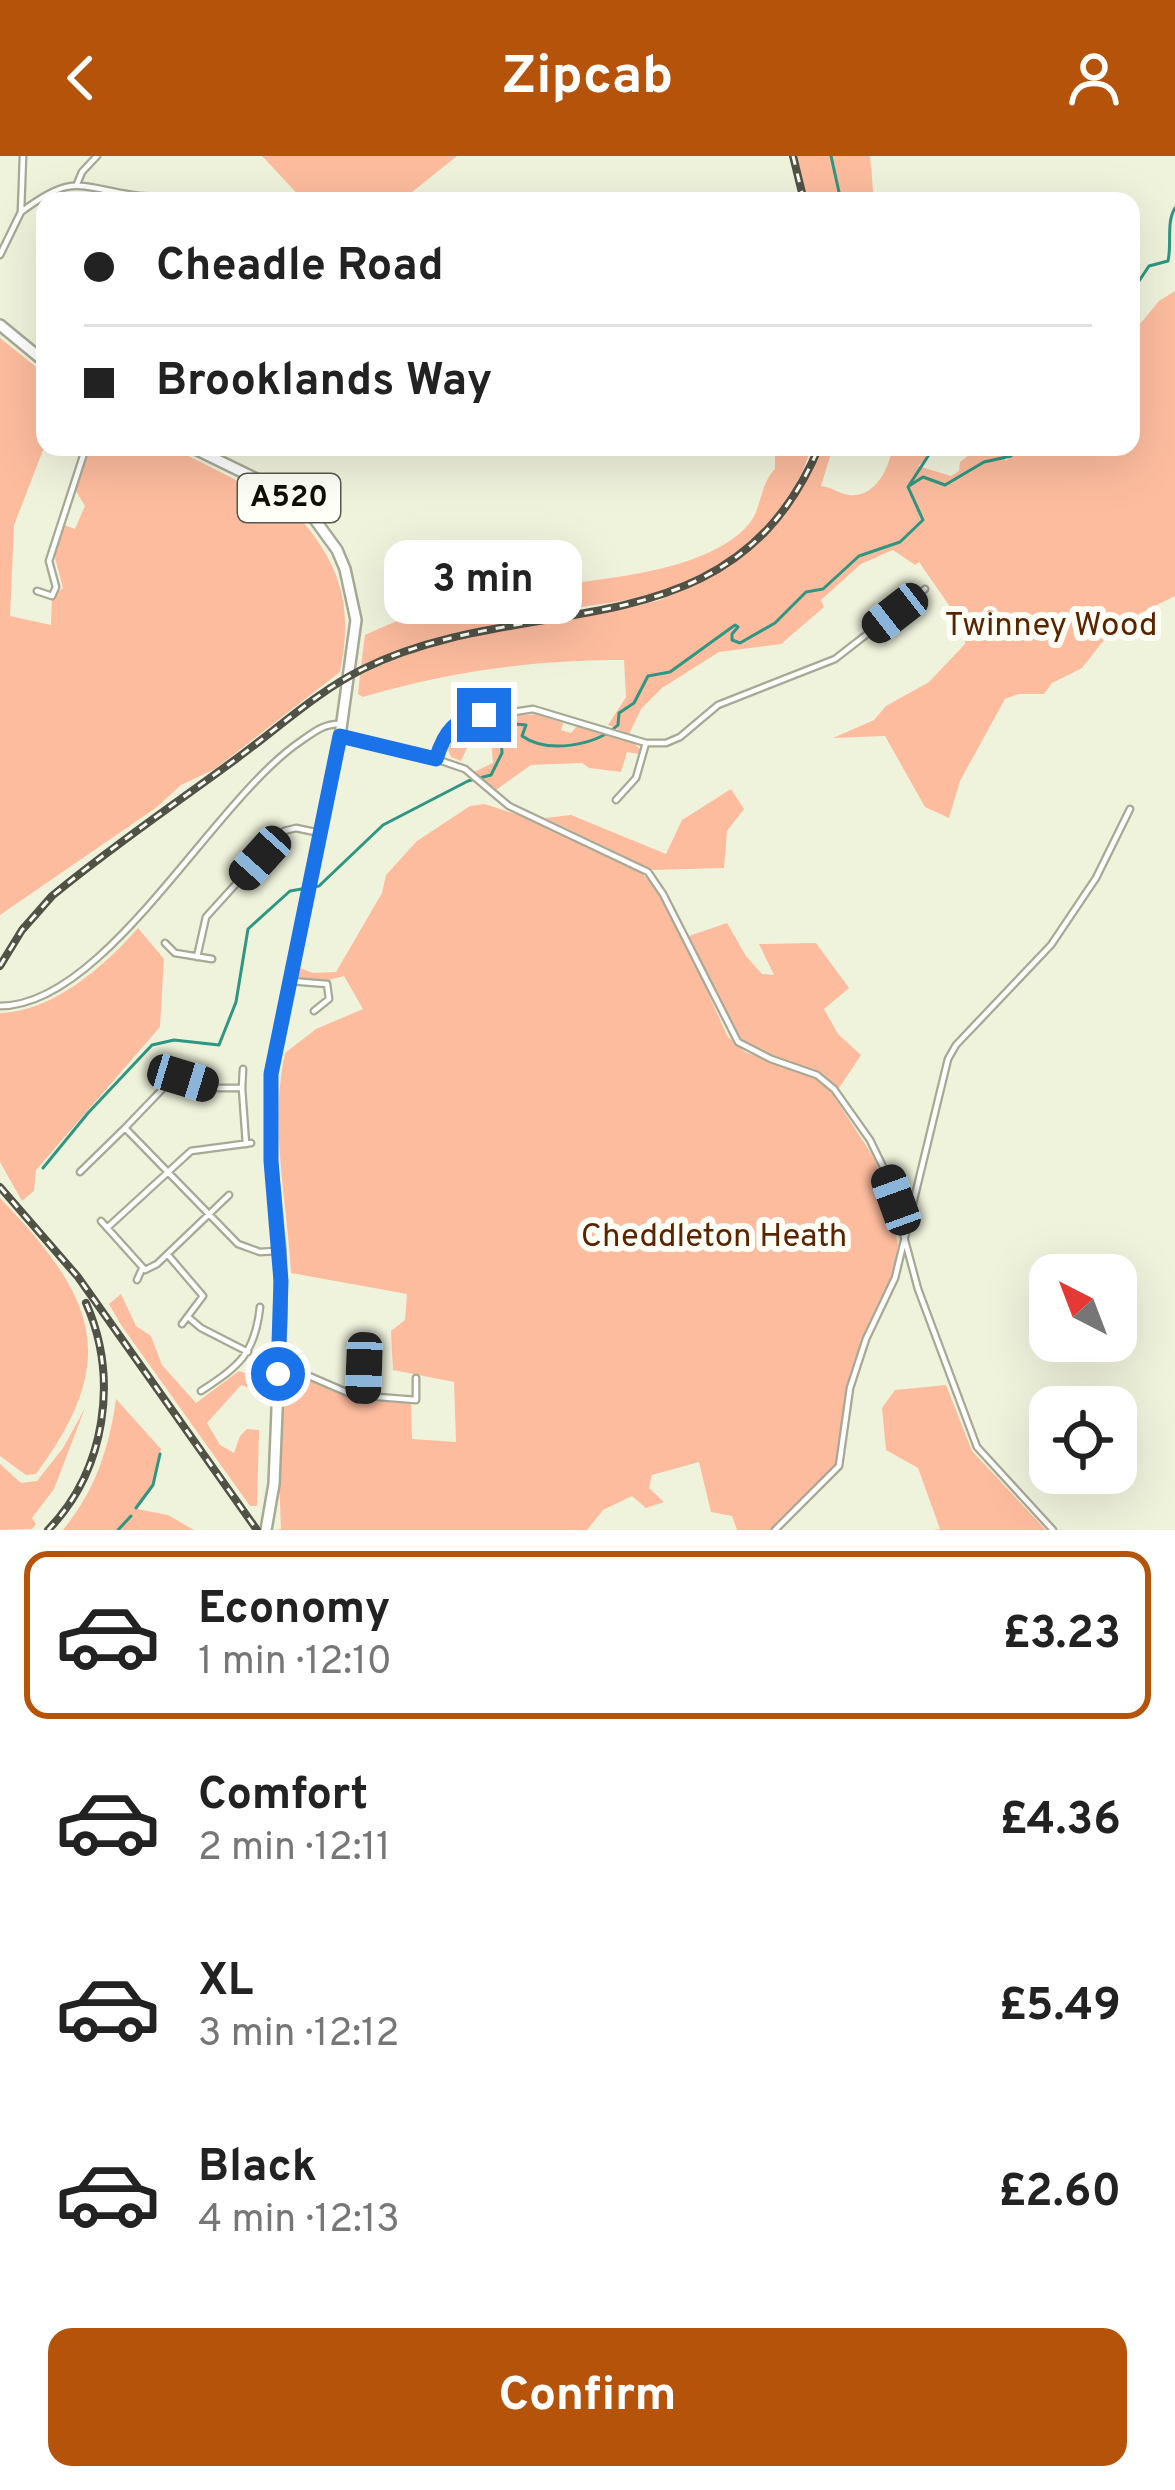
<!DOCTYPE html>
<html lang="en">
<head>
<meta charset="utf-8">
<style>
  :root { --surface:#fff; --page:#f2f2f2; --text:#222; --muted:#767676; --line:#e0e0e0; --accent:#b45309 }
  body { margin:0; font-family:Overpass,sans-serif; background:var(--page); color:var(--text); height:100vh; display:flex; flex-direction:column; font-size:45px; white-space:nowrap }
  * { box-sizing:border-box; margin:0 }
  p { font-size:39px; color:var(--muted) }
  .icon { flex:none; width:66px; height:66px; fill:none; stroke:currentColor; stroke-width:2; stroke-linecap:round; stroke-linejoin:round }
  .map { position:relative; height:1374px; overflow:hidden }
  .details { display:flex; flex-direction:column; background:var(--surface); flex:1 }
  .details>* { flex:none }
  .hud { position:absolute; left:36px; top:36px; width:1104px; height:264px; border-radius:24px; box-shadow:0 12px 48px #0002; display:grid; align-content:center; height:264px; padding:0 48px; background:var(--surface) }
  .needle { width:78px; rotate:318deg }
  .controls { position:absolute; left:1029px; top:1098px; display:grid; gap:24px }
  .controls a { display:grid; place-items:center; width:108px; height:108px; border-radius:24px; background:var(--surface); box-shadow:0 12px 48px #0002; font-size:60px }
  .end { position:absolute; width:54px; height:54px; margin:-27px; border:15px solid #1a73e8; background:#fff; box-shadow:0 0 0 6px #fff }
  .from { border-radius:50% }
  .bubble { position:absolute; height:84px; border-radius:24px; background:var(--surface); box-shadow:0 12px 48px #0002; font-size:39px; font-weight:700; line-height:84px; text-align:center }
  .car { position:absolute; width:36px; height:72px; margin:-36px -18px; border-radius:15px; box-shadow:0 0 9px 3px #0007; background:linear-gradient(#222 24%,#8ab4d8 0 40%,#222 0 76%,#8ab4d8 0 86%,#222 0) }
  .hud b { display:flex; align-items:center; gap:42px; height:114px; font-size:45px }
  .hud b+b { border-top:3px solid var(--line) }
  .hud i { width:30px; height:30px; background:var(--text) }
  ul { padding:21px 0 0; list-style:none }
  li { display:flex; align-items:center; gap:36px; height:168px; margin:0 24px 18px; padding:0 24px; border:6px solid transparent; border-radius:24px }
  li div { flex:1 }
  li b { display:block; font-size:45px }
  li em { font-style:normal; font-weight:700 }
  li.current { border-color:var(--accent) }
  li>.icon { width:108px; height:108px; stroke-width:1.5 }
  .button { display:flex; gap:24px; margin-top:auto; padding:24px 48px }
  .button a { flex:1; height:138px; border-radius:24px; background:var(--accent); color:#fff; font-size:48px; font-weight:700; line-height:138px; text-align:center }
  header { display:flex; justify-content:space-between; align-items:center; height:156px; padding:0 48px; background:var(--accent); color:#fff; font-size:54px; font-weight:700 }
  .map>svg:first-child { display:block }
  .green { fill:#fdbc9e }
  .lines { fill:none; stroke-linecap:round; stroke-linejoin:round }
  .stream { stroke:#2e9682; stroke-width:3 }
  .minor-casing { stroke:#a7a994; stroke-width:9 }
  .trunk-casing { stroke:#a7a994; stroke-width:14 }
  .minor { stroke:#fff; stroke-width:4.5 }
  .trunk { stroke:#fff; stroke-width:9 }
  .rail-casing { stroke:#515246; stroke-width:8 }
  .rail { stroke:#fefff6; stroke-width:3; stroke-dasharray:9; stroke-linecap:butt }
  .route { stroke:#1a73e8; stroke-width:15 }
  .labels { text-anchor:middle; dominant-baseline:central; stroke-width:12; stroke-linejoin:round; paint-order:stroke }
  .shield { fill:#fefff6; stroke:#57574f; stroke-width:3 }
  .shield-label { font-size:30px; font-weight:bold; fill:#0f0f08 }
  .park-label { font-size:33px; fill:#5c2300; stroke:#fefff6 }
</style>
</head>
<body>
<header><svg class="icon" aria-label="back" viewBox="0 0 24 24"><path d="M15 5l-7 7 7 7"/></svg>Zipcab<svg class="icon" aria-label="person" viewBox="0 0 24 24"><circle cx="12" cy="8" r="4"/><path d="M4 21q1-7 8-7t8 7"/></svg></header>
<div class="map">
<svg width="1175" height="1374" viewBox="0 0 1175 1374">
  <rect width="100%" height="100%" fill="#f0f3dc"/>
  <path class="green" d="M 262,0 L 457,0 L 401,45 L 304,45 Z
    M 796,0 L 870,0 L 874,45 L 806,45 Z
    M 1175,135 L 1175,440 L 1115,470 L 1082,512 L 1052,527 L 1044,538 L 1019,538 L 1005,543 L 960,625 L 949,662 L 925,651 L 885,580 L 833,582 L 874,564 L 886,550 L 929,526 L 965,488 L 964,471 L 919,406 L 915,409 L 893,394 L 861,408 L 821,444 L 824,451 L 781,488 L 719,496 L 662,532 L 641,553 L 629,578 L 608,569 L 626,541 L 624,504 C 538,503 446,516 363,541 L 358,538 L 360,519 C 450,474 558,464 657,445 C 739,412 786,370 823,291 L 833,291 L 821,330 C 832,331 839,338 849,339 C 875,342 890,312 892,291 L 957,291 L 948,298 L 935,294 L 918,310 L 951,320 L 959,315 L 960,306 L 969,299 C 978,297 989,295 999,294 L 1006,305 L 1021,291 L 1131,291 L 1131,179 L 1159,145 Z
    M 0,182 L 45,218 L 45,289 L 14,369 L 10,460 L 51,469 L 52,440 L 63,432 L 54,398 L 64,369 L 75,373 L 85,350 L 76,335 L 88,291 L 171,291 L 240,326 L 290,361 L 299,361 C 342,411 353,451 340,516 L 215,613 L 181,629 L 157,651 L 0,759 Z
    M 775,291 L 811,291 C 793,359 731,412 665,434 C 633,446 599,447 566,454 C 548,458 531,465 512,469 C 459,480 411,489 361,510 L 365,479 C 405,460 443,448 486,439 C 558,424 698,426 748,369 C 762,354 759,329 775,313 Z
    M 536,558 L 563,567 L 561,574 L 571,577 L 578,569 L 634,587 L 642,595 L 638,598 L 627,596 L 621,616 L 589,612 L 582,607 L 531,609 L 493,636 L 474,616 L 493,607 L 491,584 L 468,590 L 461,605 L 451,601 L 448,594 C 462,558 502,562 536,558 Z
    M 731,633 L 744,653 L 727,675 L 724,712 L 653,714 L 545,662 L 571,659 L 666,698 L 682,664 Z
    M 484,648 C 520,658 623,697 647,722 C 675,750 709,842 728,881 L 745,896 L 815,922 L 830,934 L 874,1002 L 889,1043 L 898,1089 L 892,1121 L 864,1179 L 846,1233 L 836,1309 L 771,1374 L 737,1374 L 732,1360 L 711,1356 L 699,1306 L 652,1319 L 649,1332 L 664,1346 L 646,1352 L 632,1340 L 603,1354 L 587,1374 L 275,1374 L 281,1373 L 278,1297 L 288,1215 L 361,1245 L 411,1247 L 412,1283 L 456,1286 L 454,1226 L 393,1214 L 391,1175 L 405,1164 L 407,1138 L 291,1117 C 287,1043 269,971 285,897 L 316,873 L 363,853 L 344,820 L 321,826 L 297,822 L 300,812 L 313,817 L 336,816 L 382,737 L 386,719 L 417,685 L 470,650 Z
    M 727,767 L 746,800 L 762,818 L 774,819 L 759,788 L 816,787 L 849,832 L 824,853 L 838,878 L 861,899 L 839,932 L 823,919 L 750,890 L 740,883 L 689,780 Z
    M 138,772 L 164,803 L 160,871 L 36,1014 L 34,1035 L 22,1045 L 0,1006 L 0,857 C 52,856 105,810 138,772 Z
    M 0,1042 C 94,1140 123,1201 36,1318 L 26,1319 L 0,1300 Z
    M 121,1138 L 136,1170 L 151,1180 L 162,1209 L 196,1247 L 239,1215 L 267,1224 L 266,1239 L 241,1229 L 207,1267 L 220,1289 L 234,1297 L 240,1280 L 247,1273 L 259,1274 L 257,1350 L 250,1350 L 121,1169 L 109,1148 Z
    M 946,1229 L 972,1295 L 1046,1374 L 933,1374 L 940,1373 L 918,1312 L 886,1294 L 882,1252 L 895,1234 Z
    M 116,1243 L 161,1293 L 153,1329 L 137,1353 L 168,1359 L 194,1374 L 63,1374 C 95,1335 109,1293 116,1243 Z
    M 85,1252 L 54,1333 L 32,1362 L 36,1368 L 32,1373 L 0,1374 L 0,1308 L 21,1327 L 37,1325 L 63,1292 Z"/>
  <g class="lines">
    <path class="stream" d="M 831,0 L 841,45
      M 1131,137 L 1149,110 L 1168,105 C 1172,88 1166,66 1175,52
      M 909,330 L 923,321 L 945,329 L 984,306 L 1011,300 L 1016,291
      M 43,1012 L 88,957 L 152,889 L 174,884 L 219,889 L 236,846 L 248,773 L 290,735 L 319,730 L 383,669 L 468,625 L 491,619 L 502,597 L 501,581 L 514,568 L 526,569 L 522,580 C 548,598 595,590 618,569 L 619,557 L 634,547 L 648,520 L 670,516 L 735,469 L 738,471 L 732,478 L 732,484 L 740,487 L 775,467 L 806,436 L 823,433 L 859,400 L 900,386 L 923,364 L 908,331 L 934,291
      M 136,1352 L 153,1329 L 160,1298
      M 118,1374 L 131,1360"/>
    <defs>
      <path id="minor" d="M 77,28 L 82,16 L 97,0
        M 21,56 C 72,18 76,30 132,39 C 151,42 172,41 192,42
        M 0,99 L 21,56 L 23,0
        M 35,198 L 45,184
        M 37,435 L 52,440 L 56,431 L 49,405 L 86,291
        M 340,580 L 421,598 L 465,613 L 509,650 L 648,716 L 663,738 L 738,886 L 771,903 L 817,919 L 834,933 L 870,984 L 888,1021 L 918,1133 L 977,1291 L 1053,1374
        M 436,603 L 456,565 L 533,553 L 646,587 L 666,587 L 680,581 L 718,549 L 835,503 L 925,433
        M 616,644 L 636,622 L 646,587
        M 165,787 L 175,797 L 212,803
        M 197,801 L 206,761 L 284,675 L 296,672 L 320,677
        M 290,825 L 327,828 L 329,843 L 314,855
        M 0,850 C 106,850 213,644 301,585 C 315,575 325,567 342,568
        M 242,932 L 243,913
        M 125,972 L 173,922 L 216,932 L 242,932 L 246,988
        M 80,1016 L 125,972 L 238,1088 L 260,1096 L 276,1095
        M 101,1065 L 145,1114 L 157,1108 L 229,1039
        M 107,1072 L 191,995 L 251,987
        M 168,1099 L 203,1140 L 182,1168
        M 137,1124 L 142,1113
        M 188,1161 L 201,1172 L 248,1196
        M 279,1207 L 353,1239 L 416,1244 L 416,1222
        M 201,1235 C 239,1210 255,1198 260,1151
        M 364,1242 L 365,1183
        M 775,1374 L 839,1310 L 850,1232 L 866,1183 L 895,1122 L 948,903 L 956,889 L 1051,789 L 1096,722 L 1130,653"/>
      <path id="trunk" d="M 0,169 L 45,206
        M 191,291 L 269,329 L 313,361 L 337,394 L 345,413 L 356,464 L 340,580 L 271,918 L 271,1005 L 280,1095 L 281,1156 L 274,1328 L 266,1374"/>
    </defs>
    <use href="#minor" class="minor-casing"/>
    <use href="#trunk" class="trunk-casing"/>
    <use href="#minor" class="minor"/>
    <use href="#trunk" class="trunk"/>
    <defs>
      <path id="rail" d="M 793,0 L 804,45
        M 0,810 L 22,774 L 52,740 C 111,691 175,648 236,603 C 277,573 318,535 363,513 C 528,431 731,501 819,291
        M 0,1031 L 78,1121 L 257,1374
        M 48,1374 C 106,1314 119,1222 86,1147"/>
    </defs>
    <use href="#rail" class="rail-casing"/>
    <use href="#rail" class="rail"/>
  </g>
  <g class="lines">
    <path class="route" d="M 278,1218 L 281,1125 L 271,1005 L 271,918 L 340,580 L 436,603 C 445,575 454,563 484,559"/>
  </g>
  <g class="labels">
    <rect class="shield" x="238" y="318" width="102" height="48" rx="9"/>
    <g class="shield-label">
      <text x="289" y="342">A520</text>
    </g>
    <g class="park-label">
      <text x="1051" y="471">Twinney Wood</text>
      <text x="714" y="1082">Cheddleton Heath</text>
    </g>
  </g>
</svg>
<div class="controls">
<a><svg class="needle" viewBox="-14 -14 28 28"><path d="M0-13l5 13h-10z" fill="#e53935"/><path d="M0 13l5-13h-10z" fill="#767676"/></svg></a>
<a><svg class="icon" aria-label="locate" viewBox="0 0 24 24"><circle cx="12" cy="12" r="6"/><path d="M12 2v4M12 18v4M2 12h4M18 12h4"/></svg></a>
</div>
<i class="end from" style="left:278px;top:1218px"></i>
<i class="end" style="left:484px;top:559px"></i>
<div class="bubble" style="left:384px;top:384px;width:198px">3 min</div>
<i class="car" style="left:895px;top:457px;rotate:232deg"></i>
<i class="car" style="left:260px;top:702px;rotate:222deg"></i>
<i class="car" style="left:183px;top:922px;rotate:107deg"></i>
<i class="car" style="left:896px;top:1044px;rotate:340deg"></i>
<i class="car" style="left:364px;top:1212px;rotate:182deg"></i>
<div class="hud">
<b><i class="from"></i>Cheadle Road</b>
<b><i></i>Brooklands Way</b>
</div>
</div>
<section class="details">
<ul>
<li class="current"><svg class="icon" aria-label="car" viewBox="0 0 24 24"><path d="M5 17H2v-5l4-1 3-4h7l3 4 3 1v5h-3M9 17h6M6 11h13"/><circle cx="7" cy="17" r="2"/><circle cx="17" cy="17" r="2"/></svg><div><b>Economy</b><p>1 min · 12:10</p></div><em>£3.23</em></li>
<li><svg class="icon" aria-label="car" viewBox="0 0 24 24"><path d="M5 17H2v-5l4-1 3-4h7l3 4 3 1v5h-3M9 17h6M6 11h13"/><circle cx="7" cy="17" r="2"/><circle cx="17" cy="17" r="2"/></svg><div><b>Comfort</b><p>2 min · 12:11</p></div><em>£4.36</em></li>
<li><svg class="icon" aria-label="car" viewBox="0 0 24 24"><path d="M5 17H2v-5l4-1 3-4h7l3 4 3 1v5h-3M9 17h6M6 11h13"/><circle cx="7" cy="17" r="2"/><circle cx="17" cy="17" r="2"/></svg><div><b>XL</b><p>3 min · 12:12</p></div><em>£5.49</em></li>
<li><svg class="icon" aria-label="car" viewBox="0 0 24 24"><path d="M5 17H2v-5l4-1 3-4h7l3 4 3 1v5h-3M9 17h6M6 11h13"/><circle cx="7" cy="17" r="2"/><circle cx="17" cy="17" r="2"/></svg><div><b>Black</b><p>4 min · 12:13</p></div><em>£2.60</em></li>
</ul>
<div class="button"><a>Confirm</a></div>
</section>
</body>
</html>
